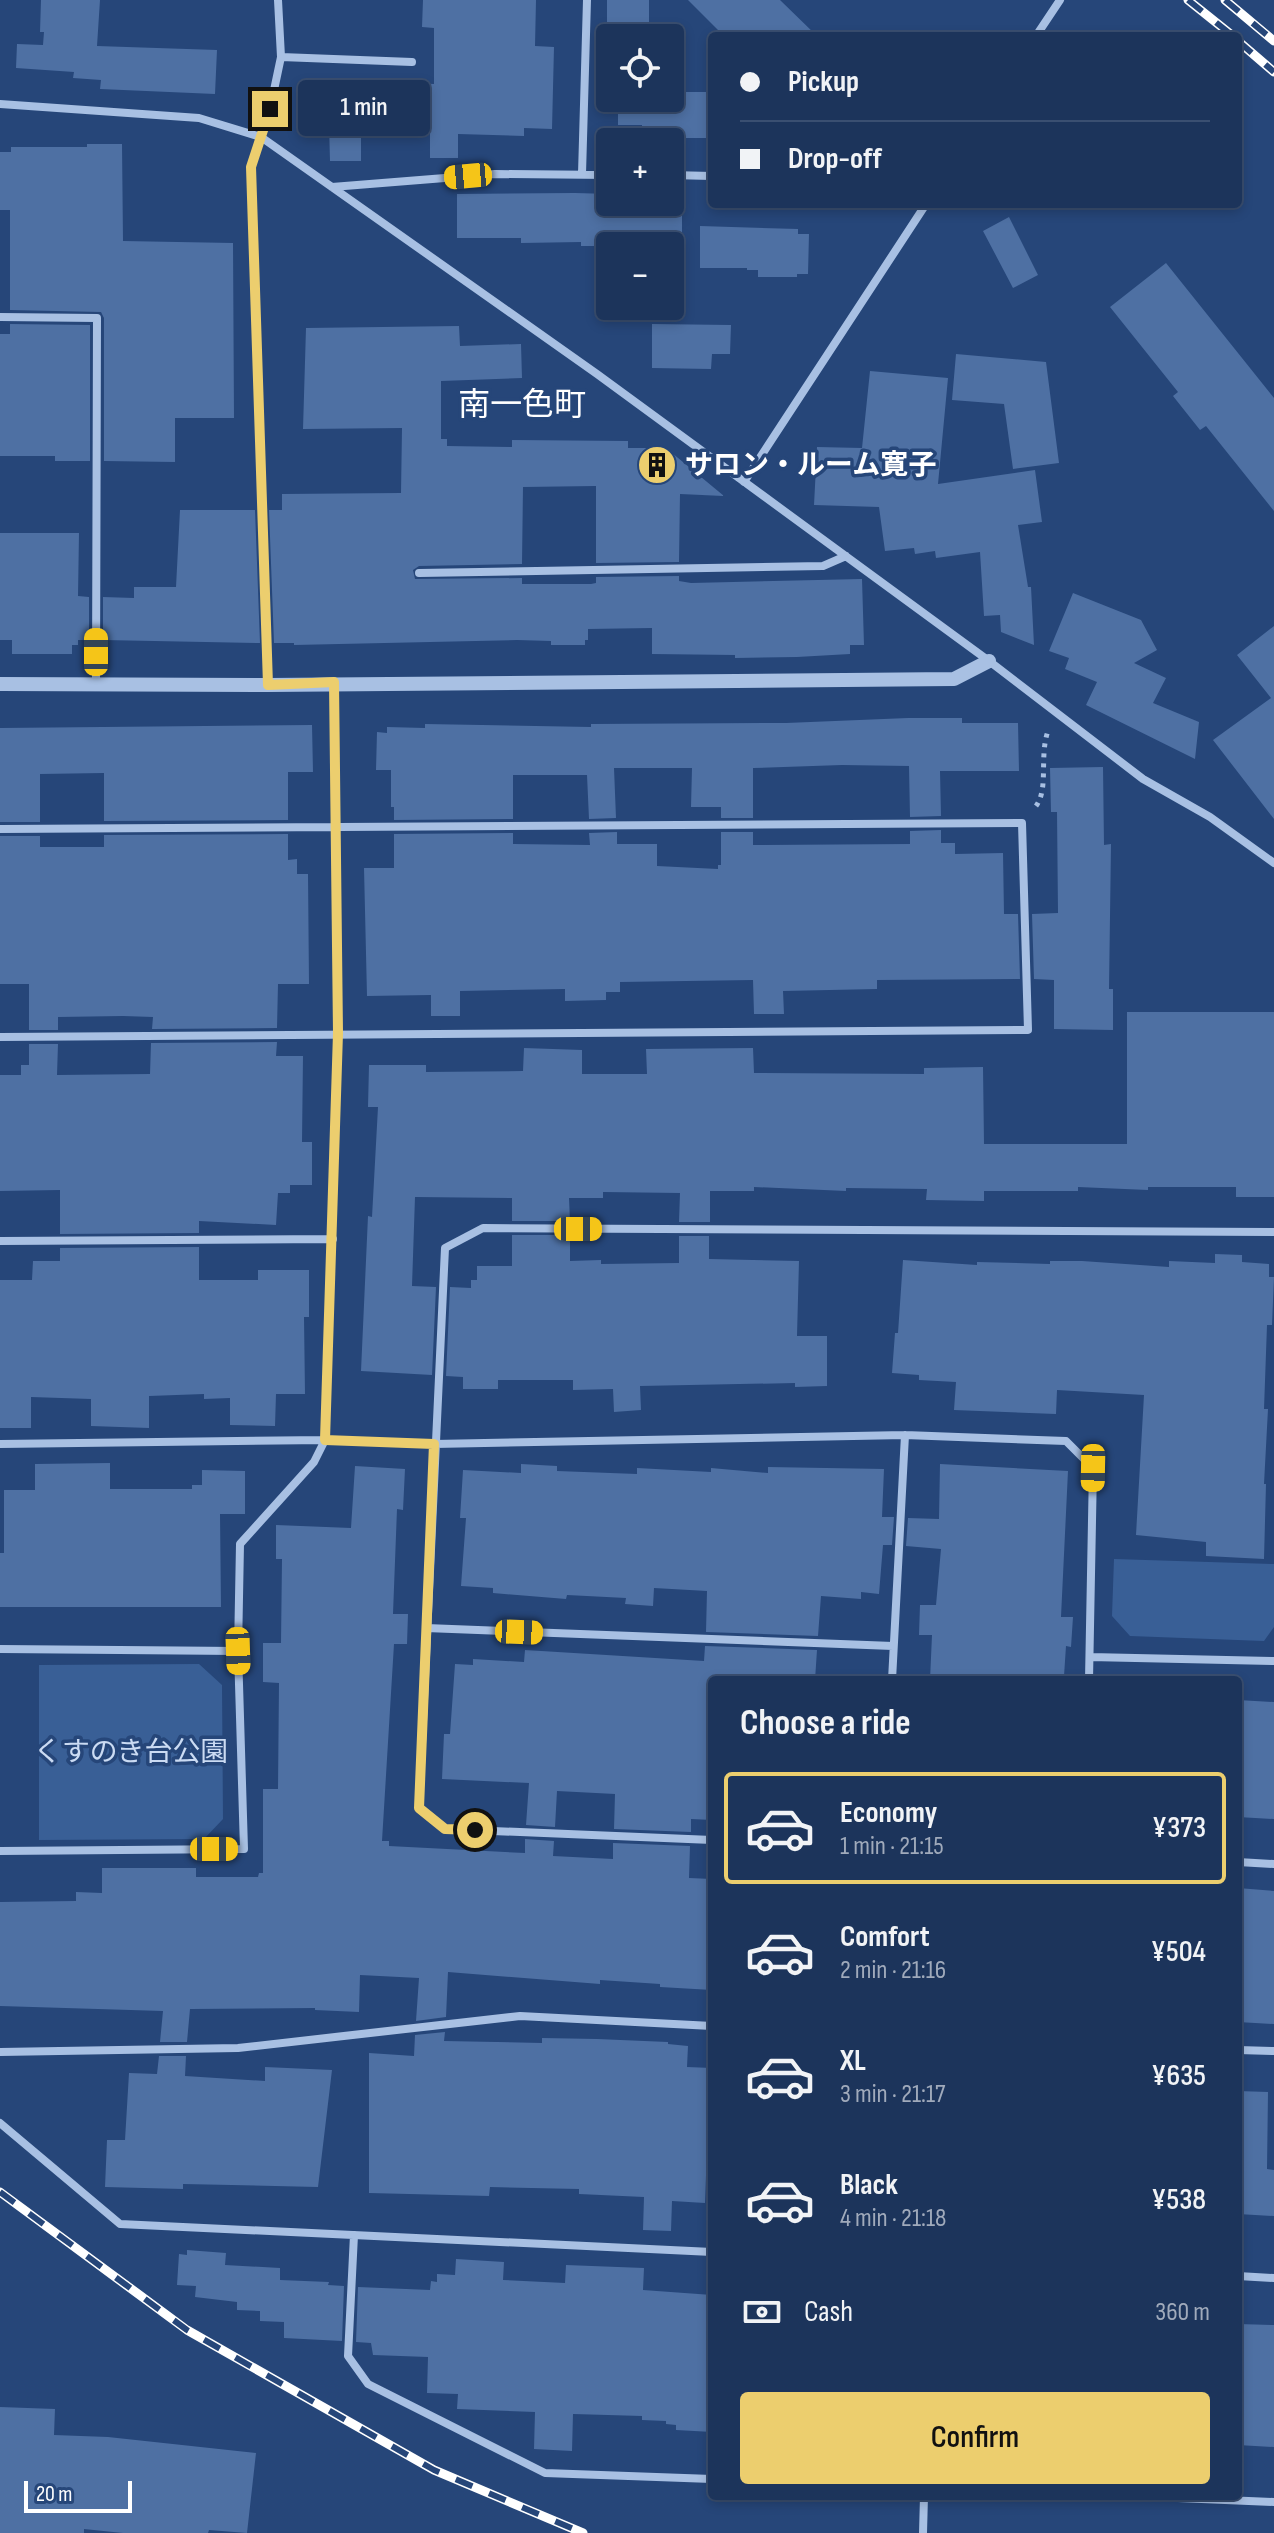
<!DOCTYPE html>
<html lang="en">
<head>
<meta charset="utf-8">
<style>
  :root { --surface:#1c345b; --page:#253c61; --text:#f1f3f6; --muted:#a0aabb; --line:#3a4f71; --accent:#ecce6e }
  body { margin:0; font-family:"Sofia Sans Condensed","Noto Sans JP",sans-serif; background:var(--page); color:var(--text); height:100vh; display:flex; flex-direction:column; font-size:30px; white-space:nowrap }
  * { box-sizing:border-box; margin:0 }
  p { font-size:26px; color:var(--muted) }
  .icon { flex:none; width:44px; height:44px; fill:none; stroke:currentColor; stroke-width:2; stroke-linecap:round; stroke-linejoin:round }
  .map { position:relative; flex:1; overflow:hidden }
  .details { position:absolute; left:708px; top:1676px; width:534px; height:824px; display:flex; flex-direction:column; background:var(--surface); border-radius:8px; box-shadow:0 4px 12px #0003,0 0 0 2px var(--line) }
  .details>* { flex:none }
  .banner { position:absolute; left:708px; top:32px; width:534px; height:176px; border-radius:8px; box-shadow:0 4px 12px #0003,0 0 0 2px var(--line); display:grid; align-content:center; height:176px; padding:0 32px; background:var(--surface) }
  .fabs { position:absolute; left:596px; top:24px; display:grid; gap:16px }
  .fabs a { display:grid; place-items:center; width:88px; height:88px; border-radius:8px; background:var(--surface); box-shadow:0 4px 12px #0003,0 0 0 2px var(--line); font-size:40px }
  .scale { position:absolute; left:24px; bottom:20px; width:108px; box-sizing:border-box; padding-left:8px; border:4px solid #fff; border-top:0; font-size:22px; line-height:28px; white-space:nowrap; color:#fff; -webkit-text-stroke:6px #264679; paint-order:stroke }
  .end { position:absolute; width:36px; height:36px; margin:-18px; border:10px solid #ecce6e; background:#111; box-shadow:0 0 0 4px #111 }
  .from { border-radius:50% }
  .bubble { position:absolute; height:56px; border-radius:8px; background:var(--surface); box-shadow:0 4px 12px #0003,0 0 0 2px var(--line); font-size:26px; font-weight:600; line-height:56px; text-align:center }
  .car { position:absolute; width:24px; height:48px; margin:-24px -12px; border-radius:10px; box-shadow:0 0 6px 2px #0007; background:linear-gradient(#f5c518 24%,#345 0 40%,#f5c518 0 76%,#345 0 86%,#f5c518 0) }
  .banner b { display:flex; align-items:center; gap:28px; height:76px; font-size:30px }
  .banner b+b { border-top:2px solid var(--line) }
  .banner i { width:20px; height:20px; background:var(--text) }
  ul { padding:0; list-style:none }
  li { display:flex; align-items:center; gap:24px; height:112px; margin:0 16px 12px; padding:0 16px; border:4px solid transparent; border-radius:8px }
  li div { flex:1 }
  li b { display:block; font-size:30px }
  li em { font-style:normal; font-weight:600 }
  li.selected { border-color:var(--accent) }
  li>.icon { width:72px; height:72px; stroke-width:1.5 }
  h2 { padding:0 32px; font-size:36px; line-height:96px }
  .pay { display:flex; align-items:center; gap:20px; height:88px; padding:0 32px; font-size:30px }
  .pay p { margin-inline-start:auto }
  .cta { display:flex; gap:16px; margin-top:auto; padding:16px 32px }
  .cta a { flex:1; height:92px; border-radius:8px; background:var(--accent); color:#111; font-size:32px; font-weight:600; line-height:92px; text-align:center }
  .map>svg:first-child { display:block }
  .green { fill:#395f96 }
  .building { fill:#4e70a3 }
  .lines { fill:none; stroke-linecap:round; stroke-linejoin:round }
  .path { stroke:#a8c0e3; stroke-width:5; stroke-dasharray:4 6; stroke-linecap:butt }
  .minor { stroke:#a8c0e3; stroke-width:8 }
  .tertiary { stroke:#a8c0e3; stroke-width:14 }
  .rail-casing { stroke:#fff; stroke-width:9 }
  .rail { stroke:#264679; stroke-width:6; stroke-dasharray:18; stroke-linecap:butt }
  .route { stroke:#ecce6e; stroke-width:10 }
  .labels { text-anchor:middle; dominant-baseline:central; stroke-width:7; stroke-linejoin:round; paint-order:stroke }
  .poi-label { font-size:28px; font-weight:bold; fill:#fff; stroke:#264679; text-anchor:start }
  .park-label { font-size:28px; fill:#cbdbf3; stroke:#264679 }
  .quarter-label { font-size:32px; fill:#fff; stroke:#264679 }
</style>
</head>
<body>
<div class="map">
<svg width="1274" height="2533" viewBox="0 0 1274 2533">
  <rect width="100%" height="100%" fill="#264679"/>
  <path class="green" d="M 1114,1559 L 1274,1564 L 1274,1627 L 1264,1641 L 1130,1636 L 1112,1616 Z
    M 199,1664 L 222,1685 L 223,1819 L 204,1839 L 39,1840 L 39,1665 Z"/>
  <path class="building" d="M 41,0 L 100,0 L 97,46 L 217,50 L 215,94 L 100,89 L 101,80 L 73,78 L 74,72 L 16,68 L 17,44 L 43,45 L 44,32 L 40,32 Z
    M 423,0 L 536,0 L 535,46 L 554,47 L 552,129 L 524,128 L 524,136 L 458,134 L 458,158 L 430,158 L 430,132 L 361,132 L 361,161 L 330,161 L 329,124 L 317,124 L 317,118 L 310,117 L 310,88 L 317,88 L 317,79 L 434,84 L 434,28 L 422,27 Z
    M 607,0 L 649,0 L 649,38 L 607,38 Z
    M 688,0 L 780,0 L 817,36 L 724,36 Z
    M 670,92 L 712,92 L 712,138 L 672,138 L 672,142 L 642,142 L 642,125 L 618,125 L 618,98 L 670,98 Z
    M 87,144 L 122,144 L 123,241 L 233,243 L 234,418 L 175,418 L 175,462 L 104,461 L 104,318 L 101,312 L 10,310 L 10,210 L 0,210 L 0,152 L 11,152 L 11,147 L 87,147 Z
    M 575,193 L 610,194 L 610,202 L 682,202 L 682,246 L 581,246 L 581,242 L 521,243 L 521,238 L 457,238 L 457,194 Z
    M 1009,217 L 1038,275 L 1013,288 L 983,231 Z
    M 700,226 L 798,229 L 798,234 L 809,234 L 808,274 L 797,274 L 797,277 L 758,277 L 758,270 L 747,270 L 747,268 L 700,268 Z
    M 1166,263 L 1274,398 L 1274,511 L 1206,426 L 1200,430 L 1173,396 L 1178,392 L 1110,307 Z
    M 10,324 L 90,325 L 90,461 L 55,461 L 55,456 L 0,456 L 0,334 L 10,334 Z
    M 652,324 L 731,325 L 730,354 L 712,354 L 711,369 L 652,368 Z
    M 459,326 L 460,346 L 521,344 L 522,378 L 441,381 L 441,439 L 447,439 L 447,446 L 512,447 L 512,440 L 628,441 L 628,448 L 666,448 L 724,496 L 680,494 L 679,562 L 596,563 L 596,486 L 523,487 L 522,564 L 419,566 L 413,570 L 415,579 L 522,578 L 522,584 L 591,584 L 596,583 L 596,577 L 679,576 L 679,581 L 691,583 L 862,579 L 864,645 L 850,645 L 850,654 L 797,657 L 735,658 L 735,655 L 652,654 L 652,628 L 588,629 L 588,640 L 585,640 L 585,645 L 551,645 L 551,641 L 517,640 L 294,645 L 294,643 L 274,643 L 269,510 L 282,510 L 282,494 L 401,493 L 402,428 L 303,429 L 306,328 Z
    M 956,354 L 1046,362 L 1059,463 L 1013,469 L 1004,404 L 952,400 Z
    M 870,371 L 948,378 L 938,484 L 1035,470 L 1042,522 L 1018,525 L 1028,587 L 1031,587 L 1034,645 L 1001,632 L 1000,615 L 984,616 L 980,552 L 936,558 L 935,551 L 915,554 L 914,548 L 885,551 L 879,507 L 814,505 L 817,447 L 862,448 Z
    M 180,510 L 255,510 L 260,643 L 103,640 L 103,597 L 134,598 L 134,587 L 176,587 Z
    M 0,533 L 79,533 L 78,596 L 89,597 L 89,640 L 78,640 L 78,645 L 72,645 L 72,654 L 12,654 L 12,640 L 0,640 Z
    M 1073,593 L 1141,620 L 1157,650 L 1134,663 L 1166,678 L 1153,703 L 1199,722 L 1195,759 L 1086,705 L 1097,682 L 1065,669 L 1069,658 L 1049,651 Z
    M 1274,626 L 1274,819 L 1213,740 L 1271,698 L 1237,655 Z
    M 908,718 L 962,718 L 962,723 L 1018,723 L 1019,771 L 940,771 L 941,816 L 910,817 L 909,766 L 842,765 L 753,768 L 753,818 L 721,818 L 721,807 L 691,807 L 692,768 L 614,768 L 616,818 L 589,819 L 587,775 L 513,775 L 513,819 L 394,820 L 394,807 L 391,807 L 391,770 L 376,770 L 377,732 L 387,733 L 387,727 L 425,728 L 425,724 L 591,727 L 591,724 L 786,723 Z
    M 312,725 L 313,772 L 288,772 L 288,820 L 104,821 L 104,773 L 40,774 L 40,822 L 0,822 L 0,728 Z
    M 1103,767 L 1104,845 L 1111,844 L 1109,989 L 1113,989 L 1113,1030 L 1054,1029 L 1054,980 L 1034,979 L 1032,914 L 1058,913 L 1057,812 L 1051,812 L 1050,768 Z
    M 941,830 L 941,843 L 955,843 L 955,854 L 1003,853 L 1004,914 L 1018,914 L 1020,979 L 877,980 L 877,989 L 783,991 L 784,1014 L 754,1014 L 753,980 L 620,982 L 620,992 L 606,992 L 606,1000 L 565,1001 L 565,989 L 460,991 L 460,1016 L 431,1016 L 431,995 L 367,996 L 364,868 L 394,868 L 394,834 L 513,833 L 513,844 L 590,845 L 589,833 L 617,832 L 617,844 L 657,844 L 657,866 L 718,869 L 718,865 L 721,865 L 721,832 L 753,832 L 753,845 L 910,844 L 910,831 Z
    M 288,834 L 288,860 L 297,859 L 297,874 L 308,874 L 309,984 L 278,984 L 277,1028 L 152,1029 L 153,1017 L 123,1016 L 58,1017 L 58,1030 L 29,1030 L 29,984 L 0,984 L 0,836 L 40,836 L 40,847 L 104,847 L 104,835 Z
    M 1127,1012 L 1274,1012 L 1274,1197 L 1236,1197 L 1236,1187 L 1148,1187 L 1148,1190 L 1078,1187 L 1078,1191 L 984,1191 L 984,1201 L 926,1200 L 927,1189 L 846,1188 L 846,1191 L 754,1187 L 754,1191 L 710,1191 L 710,1222 L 679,1222 L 680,1193 L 603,1192 L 603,1198 L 569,1198 L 570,1221 L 512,1221 L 512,1198 L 415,1197 L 412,1286 L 436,1287 L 432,1375 L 361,1371 L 368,1216 L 372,1217 L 378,1107 L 368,1107 L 369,1065 L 426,1065 L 426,1072 L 523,1071 L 524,1048 L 582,1050 L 582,1074 L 647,1074 L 646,1049 L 753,1048 L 754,1073 L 924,1074 L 924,1068 L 983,1067 L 984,1144 L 1127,1144 Z
    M 277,1042 L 276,1056 L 303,1056 L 302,1142 L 312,1142 L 312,1185 L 290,1185 L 290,1193 L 278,1193 L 276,1225 L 199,1221 L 199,1233 L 60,1234 L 60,1190 L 0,1191 L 0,1075 L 21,1075 L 21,1065 L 29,1065 L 29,1044 L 58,1044 L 57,1075 L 150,1074 L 151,1043 Z
    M 512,1235 L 570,1235 L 570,1261 L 601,1260 L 601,1264 L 679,1263 L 679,1236 L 709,1236 L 709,1259 L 799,1261 L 797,1336 L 827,1336 L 827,1386 L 795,1387 L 795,1383 L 640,1386 L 641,1410 L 614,1412 L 613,1389 L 573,1390 L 573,1380 L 498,1380 L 498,1389 L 463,1389 L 463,1377 L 446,1376 L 450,1287 L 471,1288 L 471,1280 L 477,1280 L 477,1266 L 512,1266 Z
    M 199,1247 L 199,1280 L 258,1280 L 258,1270 L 309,1270 L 309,1317 L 304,1317 L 305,1394 L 276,1394 L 275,1426 L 230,1425 L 230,1398 L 204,1399 L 204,1394 L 149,1396 L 149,1428 L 91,1426 L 91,1399 L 31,1397 L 31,1428 L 0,1428 L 0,1280 L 32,1280 L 33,1261 L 60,1261 L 60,1248 Z
    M 1215,1254 L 1242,1255 L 1242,1262 L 1269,1264 L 1269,1277 L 1274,1277 L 1272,1325 L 1267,1325 L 1264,1409 L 1268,1409 L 1264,1484 L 1266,1484 L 1264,1559 L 1206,1556 L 1206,1542 L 1136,1535 L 1144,1395 L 1057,1390 L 1056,1414 L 954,1410 L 956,1382 L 919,1380 L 919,1375 L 892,1373 L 895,1333 L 898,1333 L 903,1260 L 977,1265 L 977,1262 L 1050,1264 L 1050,1261 L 1082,1261 L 1169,1267 L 1169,1261 L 1215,1263 Z
    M 110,1463 L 110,1489 L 192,1489 L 192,1485 L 202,1485 L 202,1470 L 245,1471 L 245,1514 L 220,1514 L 221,1607 L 0,1607 L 0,1553 L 4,1553 L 4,1490 L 35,1490 L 35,1464 Z
    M 521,1464 L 557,1466 L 557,1471 L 637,1474 L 637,1468 L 711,1472 L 711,1468 L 768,1473 L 768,1467 L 884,1469 L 882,1517 L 894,1517 L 892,1545 L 883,1545 L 879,1594 L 861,1592 L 861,1599 L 821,1596 L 818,1636 L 706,1632 L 707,1591 L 654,1588 L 653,1606 L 625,1604 L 626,1598 L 567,1595 L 566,1599 L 493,1593 L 493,1588 L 461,1586 L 466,1518 L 460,1518 L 463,1470 L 521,1473 Z
    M 940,1464 L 1068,1471 L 1061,1617 L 1073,1617 L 1071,1647 L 1066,1646 L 1064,1676 L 1058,1676 L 1058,1680 L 930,1680 L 932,1635 L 919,1635 L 920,1605 L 936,1605 L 941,1549 L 906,1546 L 908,1518 L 939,1519 Z
    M 355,1466 L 405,1469 L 403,1510 L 397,1509 L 393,1614 L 408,1614 L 407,1644 L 394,1644 L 382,1841 L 389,1841 L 389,1846 L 525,1853 L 525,1839 L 554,1841 L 553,1856 L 613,1859 L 613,1843 L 690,1846 L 689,1878 L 712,1879 L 712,1990 L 660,1987 L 660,1984 L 600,1980 L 600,1984 L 448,1972 L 446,2017 L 416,2021 L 419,1978 L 360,1975 L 359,2012 L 315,2010 L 315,2008 L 190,2009 L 187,2042 L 160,2042 L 163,2011 L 0,2006 L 0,1902 L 76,1901 L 76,1892 L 102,1893 L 102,1868 L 196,1868 L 196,1877 L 258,1877 L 259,1873 L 263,1873 L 263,1789 L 278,1789 L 279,1683 L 263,1682 L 263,1643 L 281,1643 L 282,1559 L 276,1559 L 276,1525 L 351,1528 Z
    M 705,1646 L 817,1650 L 815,1680 L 712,1680 L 712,1820 L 691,1819 L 691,1832 L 614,1829 L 615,1794 L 557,1791 L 555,1827 L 526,1825 L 529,1783 L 442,1779 L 444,1734 L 450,1734 L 455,1664 L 473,1665 L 473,1659 L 524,1662 L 525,1650 L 704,1661 Z
    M 1238,1700 L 1274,1702 L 1274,1819 L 1238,1817 Z
    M 1238,1888 L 1274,1891 L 1274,2024 L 1238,2022 Z
    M 445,2032 L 444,2041 L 542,2043 L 542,2038 L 597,2039 L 668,2042 L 668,2044 L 688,2046 L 687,2067 L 712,2068 L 712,2121 L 708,2121 L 705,2203 L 672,2201 L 671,2231 L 643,2230 L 644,2197 L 579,2194 L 579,2189 L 490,2187 L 489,2196 L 369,2193 L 369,2053 L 414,2056 L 415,2035 Z
    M 159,2056 L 186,2056 L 185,2076 L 265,2081 L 265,2067 L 332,2070 L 318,2187 L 183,2184 L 183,2189 L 105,2187 L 107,2140 L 125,2140 L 129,2073 L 157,2074 Z
    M 1238,2091 L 1268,2092 L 1267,2169 L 1274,2170 L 1274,2216 L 1238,2214 Z
    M 187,2250 L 226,2253 L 225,2265 L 280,2268 L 280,2280 L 329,2282 L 328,2285 L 344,2286 L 342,2341 L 284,2338 L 284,2322 L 260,2321 L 260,2311 L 237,2310 L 237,2302 L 195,2297 L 196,2286 L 177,2285 L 179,2254 L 187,2255 Z
    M 456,2259 L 504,2262 L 503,2280 L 565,2283 L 566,2265 L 644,2268 L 643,2290 L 712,2295 L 712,2432 L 676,2430 L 676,2425 L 666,2424 L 666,2421 L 642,2420 L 642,2416 L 573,2414 L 572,2451 L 534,2449 L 535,2412 L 457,2409 L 458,2394 L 427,2393 L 428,2357 L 373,2355 L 371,2343 L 356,2342 L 358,2287 L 430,2290 L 431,2281 L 437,2282 L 437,2274 L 455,2275 Z
    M 1238,2324 L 1274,2325 L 1274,2447 L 1238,2445 Z
    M 0,2407 L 55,2409 L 54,2435 L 108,2437 L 256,2453 L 247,2533 L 209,2530 L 208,2533 L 123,2533 L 84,2529 L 84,2533 L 0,2533 Z"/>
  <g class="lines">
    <path class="path" d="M 1036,806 C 1049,789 1039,756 1048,731"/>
    <path class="minor" d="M 1036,36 L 1060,0
      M 281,57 L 412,62
      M 0,104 L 199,118 L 261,137 L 597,374 L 989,661 L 1143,779 L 1210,817 L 1274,863
      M 582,174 L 587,0
      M 670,175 L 712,176
      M 332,187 L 495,174 L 610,175
      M 0,317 L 97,318 L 96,683
      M 744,482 L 926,204
      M 419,573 L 823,566 L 846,556
      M 268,685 L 251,167 L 270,109 L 281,57 L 278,0
      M 0,829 L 1022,823 L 1028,1030 L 0,1037
      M 0,1241 L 333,1239
      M 0,1444 L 325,1440 L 434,1444 L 905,1435 L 1066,1441 L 1093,1468 L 1089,1680
      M 426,1628 L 893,1646
      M 0,1649 L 238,1651
      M 1090,1657 L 1274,1661
      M 892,1680 L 905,1435
      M 712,1840 L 445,1829 L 419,1808 L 445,1248 L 483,1228 L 1274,1232
      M 0,1851 L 244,1849 L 238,1651 L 240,1544 L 314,1462 L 325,1440 L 338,1033 L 334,682
      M 1238,1862 L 1274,1864
      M 1238,2050 L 1274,2051
      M 0,2052 L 238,2048 L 520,2016 L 712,2026
      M 0,2123 L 120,2224 L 712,2252
      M 354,2235 L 348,2356 L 368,2384 L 545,2473 L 712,2479
      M 1238,2276 L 1274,2278
      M 1131,2496 L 1274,2502
      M 923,2533 L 924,2496"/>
    <path class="tertiary" d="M 0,684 L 268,685 L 954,679 L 989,661"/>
    <defs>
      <path id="rail" d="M 1188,0 L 1233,36
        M 1225,0 L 1274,41
        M 1238,41 L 1274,72
        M 0,2192 L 187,2330 L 434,2470 L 583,2533"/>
    </defs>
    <use href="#rail" class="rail-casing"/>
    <use href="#rail" class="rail"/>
  </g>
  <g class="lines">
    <path class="route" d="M 270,109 L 251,167 L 268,685 L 334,682 L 338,1033 L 325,1440 L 434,1444 L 419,1808 L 445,1829 L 475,1830"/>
  </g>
  <defs>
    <symbol id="building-disc" viewBox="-11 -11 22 22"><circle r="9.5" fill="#ecce6e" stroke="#264679"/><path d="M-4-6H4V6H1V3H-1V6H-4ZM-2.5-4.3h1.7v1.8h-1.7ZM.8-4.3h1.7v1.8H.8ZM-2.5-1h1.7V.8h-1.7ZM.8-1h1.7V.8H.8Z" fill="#111"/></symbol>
  </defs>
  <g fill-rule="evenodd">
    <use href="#building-disc" x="635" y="443" width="44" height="44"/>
  </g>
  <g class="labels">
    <g class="poi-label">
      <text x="685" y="465">サロン・ルーム寛子</text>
    </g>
    <g class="park-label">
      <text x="131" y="1752">くすのき台公園</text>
    </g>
    <g class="quarter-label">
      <text x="522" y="405">南一色町</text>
    </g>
  </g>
</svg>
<div class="fabs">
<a><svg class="icon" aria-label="locate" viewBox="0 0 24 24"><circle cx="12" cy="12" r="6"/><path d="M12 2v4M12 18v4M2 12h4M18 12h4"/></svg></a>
<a>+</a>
<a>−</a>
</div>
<div class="scale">20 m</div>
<i class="end from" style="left:475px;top:1830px"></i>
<i class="end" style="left:270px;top:109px"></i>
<div class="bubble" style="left:298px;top:80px;width:132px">1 min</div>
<i class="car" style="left:468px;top:176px;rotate:265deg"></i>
<i class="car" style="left:96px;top:652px;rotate:0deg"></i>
<i class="car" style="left:578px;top:1229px;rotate:90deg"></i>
<i class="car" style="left:1093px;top:1468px;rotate:181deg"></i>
<i class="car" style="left:519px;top:1632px;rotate:92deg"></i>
<i class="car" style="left:238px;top:1651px;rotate:178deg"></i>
<i class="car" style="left:214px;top:1849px;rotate:90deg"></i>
<div class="banner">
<b><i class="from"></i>Pickup</b>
<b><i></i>Drop-off</b>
</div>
<section class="details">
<h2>Choose a ride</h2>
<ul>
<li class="selected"><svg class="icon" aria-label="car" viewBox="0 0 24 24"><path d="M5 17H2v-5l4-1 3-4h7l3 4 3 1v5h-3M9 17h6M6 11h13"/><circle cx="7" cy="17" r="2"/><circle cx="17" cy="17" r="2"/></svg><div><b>Economy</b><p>1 min · 21:15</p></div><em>¥373</em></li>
<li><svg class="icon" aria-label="car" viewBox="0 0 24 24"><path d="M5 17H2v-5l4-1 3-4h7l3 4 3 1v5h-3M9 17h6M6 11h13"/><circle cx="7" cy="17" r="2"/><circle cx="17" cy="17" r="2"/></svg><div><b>Comfort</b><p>2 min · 21:16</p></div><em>¥504</em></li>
<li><svg class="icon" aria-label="car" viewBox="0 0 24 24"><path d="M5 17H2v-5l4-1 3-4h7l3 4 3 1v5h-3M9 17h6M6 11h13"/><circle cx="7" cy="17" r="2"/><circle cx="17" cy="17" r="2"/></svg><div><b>XL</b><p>3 min · 21:17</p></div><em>¥635</em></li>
<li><svg class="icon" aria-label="car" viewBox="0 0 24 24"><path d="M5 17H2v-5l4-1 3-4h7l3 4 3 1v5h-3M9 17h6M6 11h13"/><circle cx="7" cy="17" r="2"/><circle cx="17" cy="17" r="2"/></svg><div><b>Black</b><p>4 min · 21:18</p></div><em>¥538</em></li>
</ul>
<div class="pay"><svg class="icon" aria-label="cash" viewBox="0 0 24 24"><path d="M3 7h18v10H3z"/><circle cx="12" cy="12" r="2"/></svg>Cash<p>360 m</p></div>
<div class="cta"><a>Confirm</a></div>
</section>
</div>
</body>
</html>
